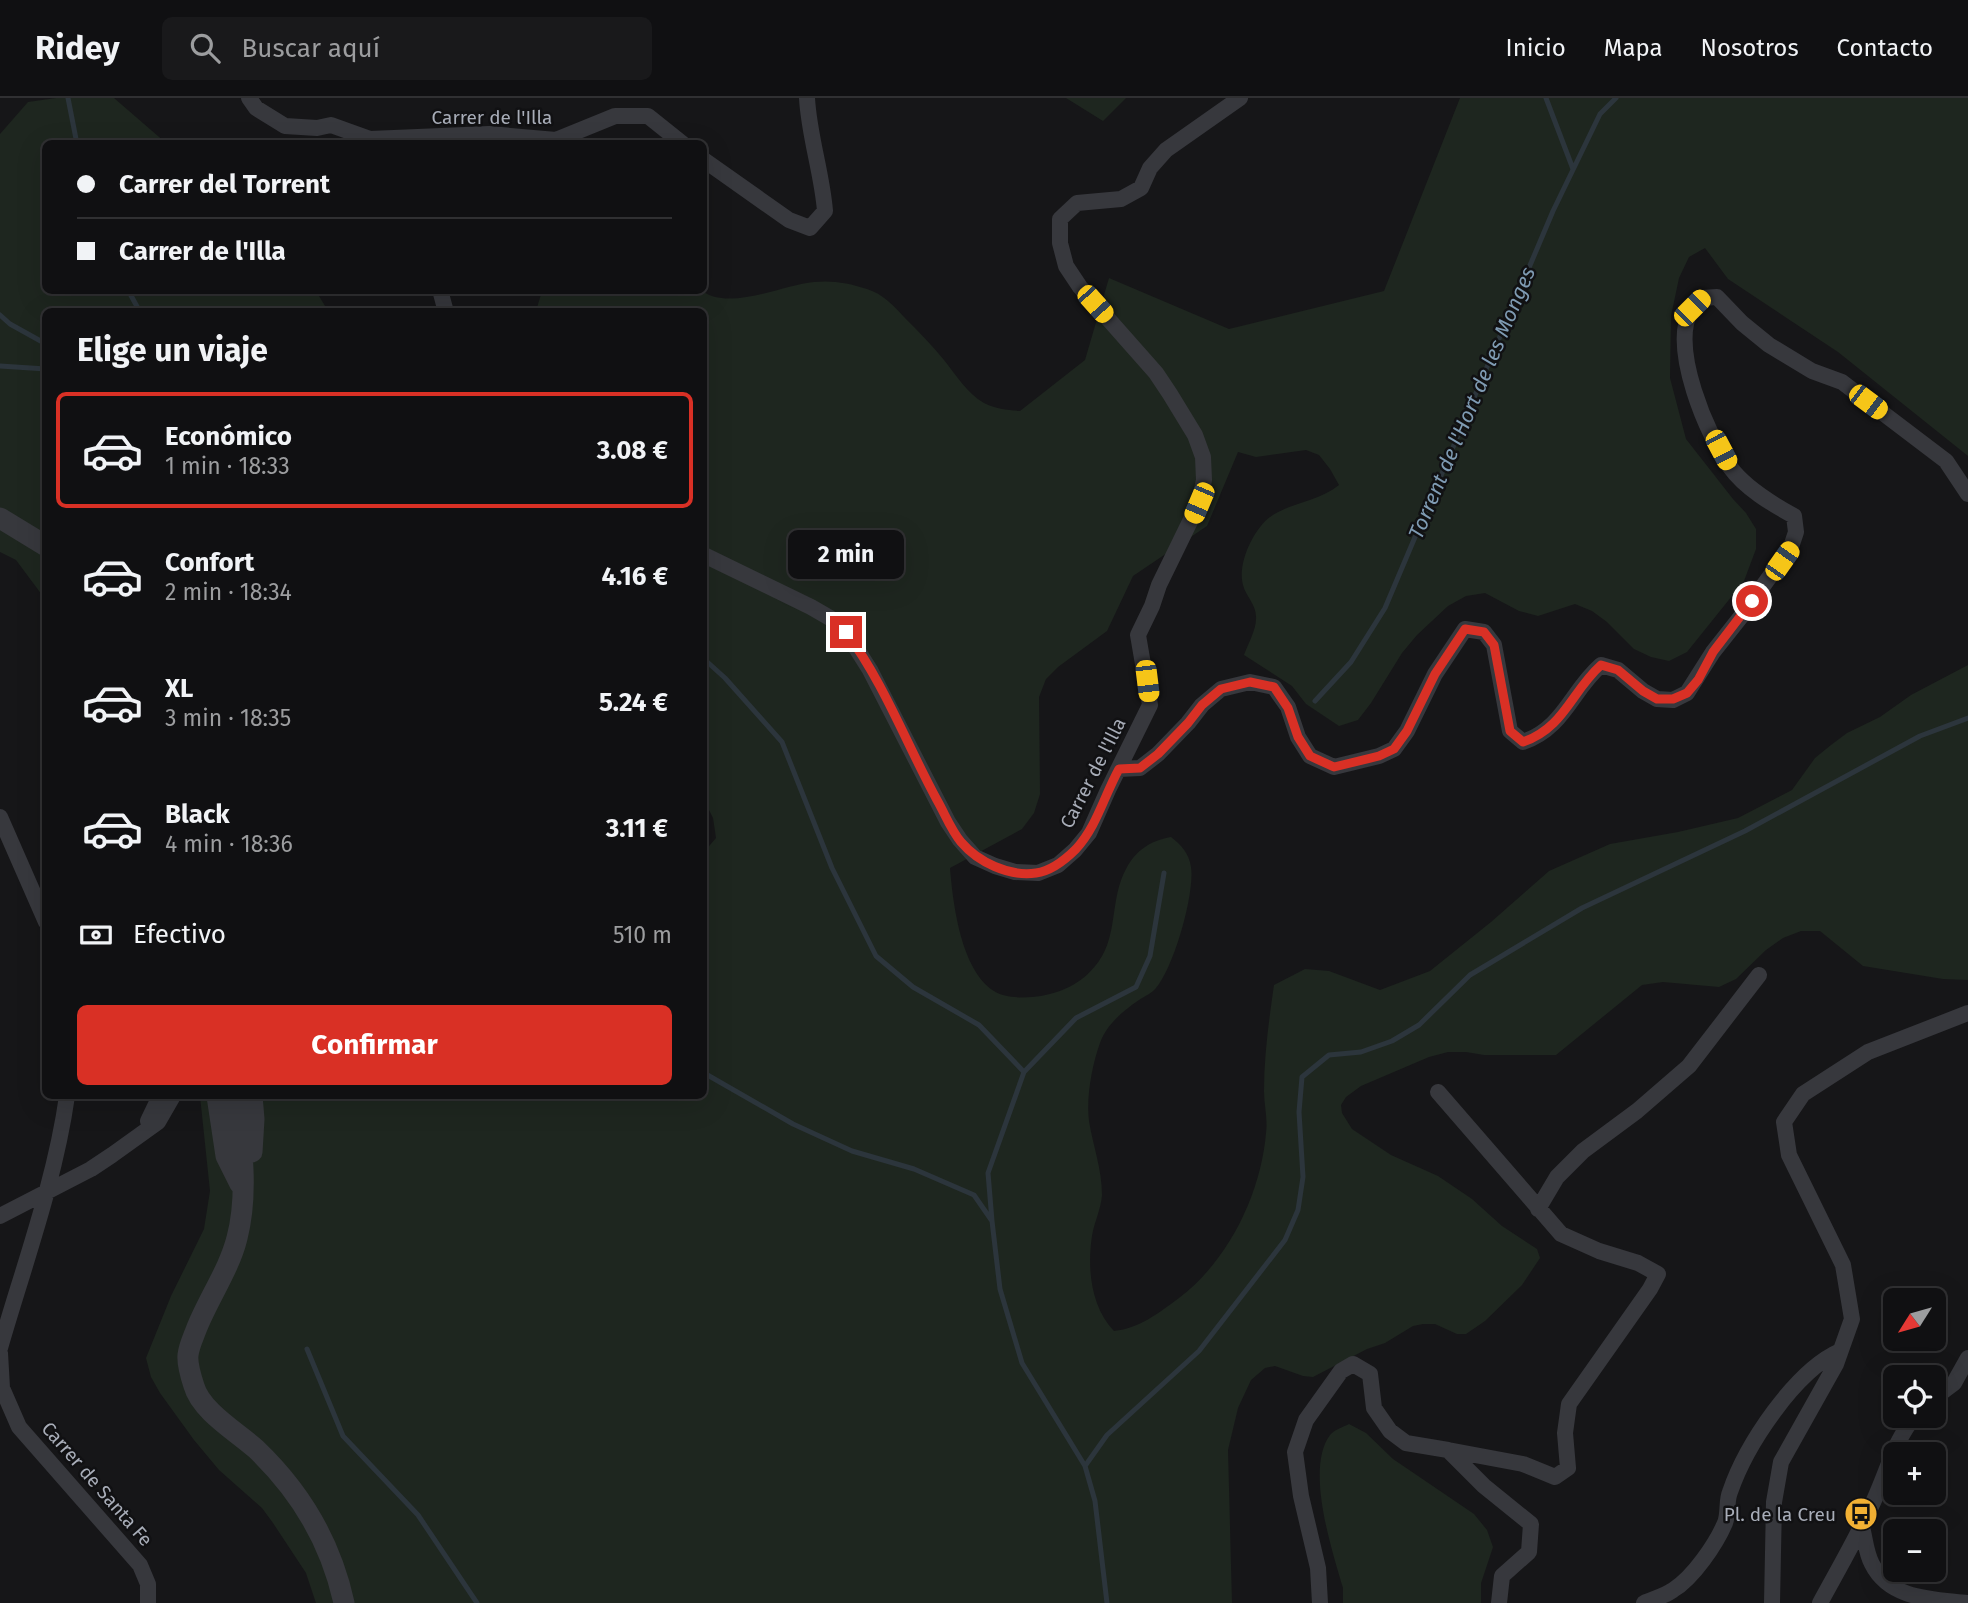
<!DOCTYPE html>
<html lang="es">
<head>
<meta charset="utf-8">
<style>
  :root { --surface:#101012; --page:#19191b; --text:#f1f3f6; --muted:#9c9d9f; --line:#303032; --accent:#d93025 }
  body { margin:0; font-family:"Fira Sans",sans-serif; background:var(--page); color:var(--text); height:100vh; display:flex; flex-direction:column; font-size:26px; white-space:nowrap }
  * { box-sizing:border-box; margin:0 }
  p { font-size:23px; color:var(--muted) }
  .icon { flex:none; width:38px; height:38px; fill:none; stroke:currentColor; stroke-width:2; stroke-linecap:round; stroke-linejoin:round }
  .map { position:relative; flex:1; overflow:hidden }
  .details { position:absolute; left:42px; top:210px; width:665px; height:791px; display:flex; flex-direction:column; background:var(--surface); border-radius:10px; box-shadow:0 7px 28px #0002,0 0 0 2px var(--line) }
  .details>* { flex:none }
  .hud { position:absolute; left:42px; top:42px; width:665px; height:154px; border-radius:10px; box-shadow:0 7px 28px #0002,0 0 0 2px var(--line); display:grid; align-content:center; height:154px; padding:0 35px; background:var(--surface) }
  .needle { width:46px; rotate:233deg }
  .controls { position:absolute; left:1883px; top:1190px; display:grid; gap:14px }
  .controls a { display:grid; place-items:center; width:63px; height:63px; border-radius:10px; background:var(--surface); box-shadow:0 7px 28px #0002,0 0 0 2px var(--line); font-size:35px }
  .end { position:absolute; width:32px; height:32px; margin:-16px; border:9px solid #d93025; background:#fff; box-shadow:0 0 0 4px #fff }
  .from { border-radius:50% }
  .bubble { position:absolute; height:49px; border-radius:10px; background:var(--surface); box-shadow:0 7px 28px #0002,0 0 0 2px var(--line); font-size:23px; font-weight:700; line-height:49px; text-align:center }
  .car { position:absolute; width:21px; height:42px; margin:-21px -10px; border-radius:9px; box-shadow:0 0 5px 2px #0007; background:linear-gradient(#f5c518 24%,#345 0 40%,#f5c518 0 76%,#345 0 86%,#f5c518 0) }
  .hud b { display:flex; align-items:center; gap:24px; height:66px; font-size:26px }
  .hud b+b { border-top:2px solid var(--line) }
  .hud i { width:18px; height:18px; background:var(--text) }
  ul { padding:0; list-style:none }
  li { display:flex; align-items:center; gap:21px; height:116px; margin:0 14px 10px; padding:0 21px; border:4px solid transparent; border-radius:10px }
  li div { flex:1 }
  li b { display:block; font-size:26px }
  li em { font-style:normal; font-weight:700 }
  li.selected { border-color:var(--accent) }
  li>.icon { width:63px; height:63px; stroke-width:1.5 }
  h2 { padding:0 35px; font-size:32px; line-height:84px }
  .pay { display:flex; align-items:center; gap:18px; height:77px; padding:0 35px; font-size:26px }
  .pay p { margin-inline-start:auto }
  .action { display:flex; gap:14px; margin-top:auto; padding:14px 35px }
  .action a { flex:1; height:80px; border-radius:10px; background:var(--accent); color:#fff; font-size:28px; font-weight:700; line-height:80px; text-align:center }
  header { display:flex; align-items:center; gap:42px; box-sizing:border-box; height:98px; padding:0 35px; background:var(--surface); border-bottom:2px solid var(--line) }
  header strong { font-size:33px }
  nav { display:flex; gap:38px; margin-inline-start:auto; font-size:24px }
  .search { width:490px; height:63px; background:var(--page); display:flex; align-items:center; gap:18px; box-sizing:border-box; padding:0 24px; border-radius:10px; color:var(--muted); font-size:26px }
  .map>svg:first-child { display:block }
  .green { fill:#1e261f }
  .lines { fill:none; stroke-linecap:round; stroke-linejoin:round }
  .stream { stroke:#2c353c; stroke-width:5 }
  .minor { stroke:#37383d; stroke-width:16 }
  .tertiary { stroke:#37383d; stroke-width:21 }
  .route { stroke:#d93025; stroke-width:9 }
  .labels { text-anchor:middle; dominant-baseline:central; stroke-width:5; stroke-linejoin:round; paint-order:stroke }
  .street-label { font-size:19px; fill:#a8adb8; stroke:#111113 }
  .poi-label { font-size:19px; fill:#a8adb8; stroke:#111113; text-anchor:end }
  .water-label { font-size:21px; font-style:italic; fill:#7f9bb3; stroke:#111113 }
</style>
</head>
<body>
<header>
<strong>Ridey</strong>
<div class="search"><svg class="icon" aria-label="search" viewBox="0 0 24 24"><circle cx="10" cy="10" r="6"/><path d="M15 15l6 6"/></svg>Buscar aquí</div>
<nav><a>Inicio</a><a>Mapa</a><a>Nosotros</a><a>Contacto</a></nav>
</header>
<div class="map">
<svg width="1968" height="1505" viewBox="0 0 1968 1505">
  <rect width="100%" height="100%" fill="#161618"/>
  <path class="green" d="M 56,0 L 114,0 L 166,45 L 46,46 L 46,192 L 316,193 L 328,213 L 46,214 L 45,501 L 16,462 L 0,454 L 0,36 L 28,4 Z
    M 1066,0 L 1126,0 L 1103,23 Z
    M 1460,0 L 1968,0 L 1968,358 L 1838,254 L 1728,181 L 1705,150 L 1689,159 L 1679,180 L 1671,218 L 1670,280 L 1686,341 L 1733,401 L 1746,415 L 1756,431 L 1756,451 L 1744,483 L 1687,554 L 1669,563 L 1651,559 L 1634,551 L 1607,524 L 1592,513 L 1575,506 L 1538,518 L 1519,513 L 1485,495 L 1466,498 L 1448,508 L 1417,537 L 1402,555 L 1371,605 L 1358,622 L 1339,628 L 1306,606 L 1292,588 L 1244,557 C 1248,546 1256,532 1256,521 C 1257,507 1246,499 1243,487 C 1237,465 1254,431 1270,419 C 1291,404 1318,404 1339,387 L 1330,371 L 1319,357 L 1306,352 L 1256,359 L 1238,354 L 1207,428 L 1133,478 L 1107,533 L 1058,569 L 1046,581 L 1039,599 L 1040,696 L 1034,715 L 1022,731 L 950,770 C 953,806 961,872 994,893 C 1006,901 1028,900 1041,898 C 1066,893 1084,884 1099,863 C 1118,836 1110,800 1126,771 C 1136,752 1150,743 1171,739 C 1181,747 1189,755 1191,769 C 1195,795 1174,869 1156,890 C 1152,895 1145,898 1139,902 C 1123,913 1107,926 1100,945 C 1092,967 1086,1000 1089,1023 C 1093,1048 1102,1071 1102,1097 C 1101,1111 1094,1125 1092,1138 C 1087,1171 1091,1209 1114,1233 C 1140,1230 1157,1216 1179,1200 C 1228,1163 1261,1096 1266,1035 C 1268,1021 1264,1007 1264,993 C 1264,957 1269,922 1274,887 L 1305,871 L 1329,873 L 1380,892 L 1430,873 L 1491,824 L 1549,773 L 1610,746 L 1678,734 L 1738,720 L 1792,692 L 1815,660 L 1831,647 L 1847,635 L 1880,619 L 1911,597 L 1968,567 L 1968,882 L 1943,881 L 1863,868 L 1820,833 L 1801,833 L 1783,840 L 1766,852 L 1736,881 L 1719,889 L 1663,884 L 1642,887 L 1556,957 L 1484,957 L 1466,954 L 1448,954 L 1429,959 L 1361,988 L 1346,999 L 1341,1007 L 1342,1015 L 1352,1031 L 1391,1057 L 1438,1078 L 1472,1101 L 1502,1128 L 1537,1151 L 1540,1160 L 1522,1187 L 1485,1223 L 1466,1236 L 1457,1236 L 1435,1226 L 1423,1226 L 1413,1228 L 1385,1245 L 1367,1251 L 1313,1279 L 1303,1278 L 1275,1268 L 1265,1270 L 1251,1282 L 1238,1310 L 1228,1352 L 1232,1505 L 316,1505 L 306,1475 L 273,1425 L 262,1410 L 219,1372 L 194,1342 L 160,1295 L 151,1279 L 146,1260 L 171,1198 L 204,1131 L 210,1093 L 200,998 L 704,998 L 704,754 L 716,740 L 713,720 L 704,702 L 704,214 L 536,213 L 542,193 L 701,192 C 728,214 782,187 814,184 C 832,182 849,185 867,191 C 883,196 893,207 904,219 C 918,233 932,247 944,262 C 956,277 967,295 984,305 C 996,311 1008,312 1020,313 L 1085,262 L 1109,180 L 1229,231 L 1384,193 Z
    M 1349,1326 L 1366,1335 L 1393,1361 L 1474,1416 L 1487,1432 L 1493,1449 L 1481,1485 L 1481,1505 L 1343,1505 L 1343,1490 C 1332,1452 1305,1371 1330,1337 C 1334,1332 1343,1329 1349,1326 Z"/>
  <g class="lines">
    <path class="stream" d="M 68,0 L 77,46
      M 1546,0 L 1573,71
      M 128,192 L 140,214
      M 0,217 L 10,226 L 46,246
      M 0,268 L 46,271
      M 704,561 L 725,580 L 782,644 L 832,770 L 876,858 L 913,889 L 979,927 L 1024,974 L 988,1075 L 992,1123
      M 1315,603 L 1351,564 L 1385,510 L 1553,113 L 1600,16 L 1616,0
      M 1024,974 L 1076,920 L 1136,889 L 1150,858 L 1164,775
      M 704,975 L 793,1026 L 852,1053 L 914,1071 L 974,1097 L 992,1123 L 1000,1191 L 1022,1265 L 1085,1368 L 1095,1403 L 1107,1505
      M 307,1251 L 343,1338 L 418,1417 L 477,1505
      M 1085,1368 L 1107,1337 L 1199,1253 L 1285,1142 L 1298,1112 L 1303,1079 L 1299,1014 L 1302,979 L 1329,957 L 1361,954 L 1392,943 L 1419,927 L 1470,877 L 1582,810 L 1745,733 L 1920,638 L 1968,620"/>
    <path class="minor" d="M 249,0 L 256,10 L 285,28 L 317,30 L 331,27 L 370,41 L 489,36 L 556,42 L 615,18 L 648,18 L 683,46
      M 704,62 L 789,122 L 810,130 L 825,113 C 822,75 809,38 807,0
      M 440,192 L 446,214
      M 704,457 L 811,509 L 830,520 L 846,534 L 870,572 L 948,724 L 960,742 L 975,759 L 995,768 L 1015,774 L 1038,775 L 1058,767 L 1075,752 L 1089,735 L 1108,692 L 1150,607 L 1138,537 L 1152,508 L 1159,487 L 1199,405 L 1204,382 L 1203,359 L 1195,337 L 1170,296 L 1156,275 L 1080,189 L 1066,168 L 1060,145 L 1060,121 L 1077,105 L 1121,101 L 1141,90 L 1150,70 L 1166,52 L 1240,0
      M 1119,671 L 1140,670 L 1158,656 L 1188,625 L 1202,607 L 1221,591 L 1250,584 L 1274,589 L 1288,609 L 1298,639 L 1310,658 L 1334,669 L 1379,658 L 1394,651 L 1407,633 L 1435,576 L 1465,531 L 1484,534 L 1494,547 L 1510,633 L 1523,644 C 1564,630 1571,593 1601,567 L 1618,572 L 1643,593 L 1657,601 L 1673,602 L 1687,595 L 1713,554 L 1743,516 L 1791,449 L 1796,434 L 1794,418 C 1772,406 1745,390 1730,369 C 1707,337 1670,250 1691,212 C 1693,207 1698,204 1702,200 L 1717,199 L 1742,225 L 1769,247 L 1812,273 L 1842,284 L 1946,363 L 1968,396
      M 0,719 L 46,824
      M 1438,994 L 1561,1136 L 1599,1153 L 1638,1165 L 1658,1176 L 1650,1191 L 1569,1306 L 1565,1335 L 1568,1370 L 1555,1379 L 1523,1366 L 1448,1352
      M 148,1023 L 160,998
      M 1538,1111 L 1557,1079 L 1583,1053 L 1637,1013 L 1689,968 L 1759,877
      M 0,1118 L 91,1071 L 112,1057 L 158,1024 L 173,998
      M 0,1250 C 24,1167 55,1083 67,998
      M 0,1255 L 2,1290 L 19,1329 L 140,1467 L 148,1486 L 148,1505
      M 1934,1300 L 1954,1285 L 1968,1260
      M 1862,1429 C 1865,1440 1866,1455 1872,1466 C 1890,1502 1933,1501 1968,1505
      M 1320,1505 L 1318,1470 L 1301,1398 L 1295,1354 L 1306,1322 L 1341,1273 L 1353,1266 L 1370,1276 L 1374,1310 L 1390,1333 L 1406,1345 L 1448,1352 L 1484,1388 L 1531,1426 L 1529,1454 L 1502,1478 L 1499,1505
      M 1644,1505 C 1653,1501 1665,1498 1673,1492 C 1693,1480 1716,1446 1725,1425 C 1729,1415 1726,1403 1730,1394 C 1746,1347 1795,1273 1840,1253
      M 1772,1505 L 1774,1404 L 1781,1364 L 1836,1266 L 1852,1221 L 1843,1167 L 1789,1057 L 1784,1024 L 1803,996 L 1868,954 L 1968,915
      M 1820,1505 C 1839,1470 1859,1436 1875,1400 C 1888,1371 1895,1342 1915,1318"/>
    <path class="tertiary" d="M 0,420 L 46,448
      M 217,998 L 226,1058 L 240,1086
      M 236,998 C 241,1043 249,1094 237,1140 C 229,1172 208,1201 196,1232 C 193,1240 189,1248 188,1257 C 187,1266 191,1279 194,1288 C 201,1313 237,1334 256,1351 C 300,1393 331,1445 344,1505
      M 252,998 L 254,1021 L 252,1054"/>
  </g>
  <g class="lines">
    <path class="route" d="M 846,534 C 884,585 907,647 937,702 C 945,716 951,732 961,744 C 978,764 1009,779 1036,775 C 1051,773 1066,761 1076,751 C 1097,728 1104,698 1119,671 L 1140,670 L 1158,656 L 1188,625 L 1202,607 L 1221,591 L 1250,584 L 1274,589 L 1288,610 L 1298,639 L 1310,658 L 1334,669 L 1379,658 L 1394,651 L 1407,633 L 1435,576 L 1465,531 L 1484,534 L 1494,547 L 1510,633 L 1523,644 C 1564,630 1571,594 1601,567 L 1618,572 L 1643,593 L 1657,601 L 1673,601 L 1687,595 L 1698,582 L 1713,554 L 1752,503"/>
  </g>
  <defs>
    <symbol id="bus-disc" viewBox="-11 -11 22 22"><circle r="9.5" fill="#f2b134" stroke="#111113"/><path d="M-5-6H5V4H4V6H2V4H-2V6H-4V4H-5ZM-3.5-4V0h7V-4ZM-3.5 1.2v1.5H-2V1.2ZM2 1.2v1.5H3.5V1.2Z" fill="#111"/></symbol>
  </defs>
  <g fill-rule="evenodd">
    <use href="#bus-disc" x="1842" y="1397" width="38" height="38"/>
  </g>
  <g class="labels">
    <g class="street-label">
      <text x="492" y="19">Carrer de l'Illa</text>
      <text transform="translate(1093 675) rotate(-63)">Carrer de l'Illa</text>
      <text transform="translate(97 1386) rotate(49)">Carrer de Santa Fe</text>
    </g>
    <g class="poi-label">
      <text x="1836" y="1416">Pl. de la Creu</text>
    </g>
    <g class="water-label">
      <text transform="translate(1472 305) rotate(-67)">Torrent de l'Hort de les Monges</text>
    </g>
  </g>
</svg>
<div class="controls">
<a><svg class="needle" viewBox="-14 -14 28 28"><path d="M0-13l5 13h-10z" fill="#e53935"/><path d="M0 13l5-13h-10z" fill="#9c9d9f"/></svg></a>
<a><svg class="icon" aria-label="locate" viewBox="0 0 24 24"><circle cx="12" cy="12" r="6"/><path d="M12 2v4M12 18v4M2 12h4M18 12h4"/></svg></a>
<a>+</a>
<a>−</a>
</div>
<i class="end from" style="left:1752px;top:503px"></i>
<i class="end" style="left:846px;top:534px"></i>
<div class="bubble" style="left:788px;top:432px;width:116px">2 min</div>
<i class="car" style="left:1095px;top:206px;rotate:138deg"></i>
<i class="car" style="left:1692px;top:210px;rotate:45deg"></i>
<i class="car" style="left:1868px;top:304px;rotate:127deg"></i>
<i class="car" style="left:1721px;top:352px;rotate:152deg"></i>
<i class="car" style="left:1199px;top:405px;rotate:203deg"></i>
<i class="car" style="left:1782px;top:463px;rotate:35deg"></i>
<i class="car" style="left:1147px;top:583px;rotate:173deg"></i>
<div class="hud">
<b><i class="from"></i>Carrer del Torrent</b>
<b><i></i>Carrer de l'Illa</b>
</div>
<section class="details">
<h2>Elige un viaje</h2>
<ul>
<li class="selected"><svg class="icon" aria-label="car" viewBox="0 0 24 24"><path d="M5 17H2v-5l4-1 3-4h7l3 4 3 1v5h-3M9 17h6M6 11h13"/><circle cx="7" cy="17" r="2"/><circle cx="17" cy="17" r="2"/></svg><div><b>Económico</b><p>1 min · 18:33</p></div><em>3.08 €</em></li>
<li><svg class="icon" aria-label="car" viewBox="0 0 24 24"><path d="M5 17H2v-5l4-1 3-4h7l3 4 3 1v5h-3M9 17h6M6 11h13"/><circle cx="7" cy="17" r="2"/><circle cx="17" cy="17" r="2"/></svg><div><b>Confort</b><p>2 min · 18:34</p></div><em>4.16 €</em></li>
<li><svg class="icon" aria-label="car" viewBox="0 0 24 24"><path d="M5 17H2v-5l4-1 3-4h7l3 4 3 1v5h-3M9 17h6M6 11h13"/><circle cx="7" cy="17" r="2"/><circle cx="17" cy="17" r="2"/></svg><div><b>XL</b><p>3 min · 18:35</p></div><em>5.24 €</em></li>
<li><svg class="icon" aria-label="car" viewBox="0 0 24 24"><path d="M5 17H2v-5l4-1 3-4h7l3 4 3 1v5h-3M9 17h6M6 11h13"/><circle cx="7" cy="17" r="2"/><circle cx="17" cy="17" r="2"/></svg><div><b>Black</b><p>4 min · 18:36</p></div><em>3.11 €</em></li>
</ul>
<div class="pay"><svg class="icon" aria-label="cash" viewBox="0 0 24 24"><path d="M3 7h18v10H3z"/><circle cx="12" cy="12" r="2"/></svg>Efectivo<p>510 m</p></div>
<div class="action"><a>Confirmar</a></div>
</section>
</div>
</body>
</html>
